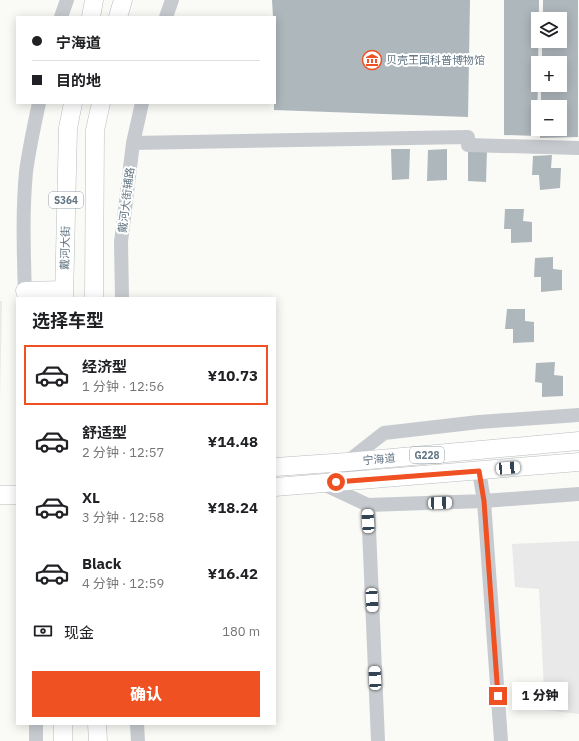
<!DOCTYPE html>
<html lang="zh">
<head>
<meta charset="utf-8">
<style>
  :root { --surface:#fff; --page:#f6f6f6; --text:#202124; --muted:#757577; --line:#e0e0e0; --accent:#ef5122 }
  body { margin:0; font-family:"IBM Plex Sans","Noto Sans SC",sans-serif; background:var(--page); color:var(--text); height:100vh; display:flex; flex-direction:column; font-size:15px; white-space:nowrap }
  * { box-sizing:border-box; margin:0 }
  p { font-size:13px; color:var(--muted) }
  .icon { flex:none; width:22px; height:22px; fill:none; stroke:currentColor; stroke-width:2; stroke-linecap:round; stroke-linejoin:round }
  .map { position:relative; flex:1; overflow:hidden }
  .details { position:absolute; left:16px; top:297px; width:260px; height:428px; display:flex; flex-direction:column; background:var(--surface); border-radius:0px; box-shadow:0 2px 10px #0003 }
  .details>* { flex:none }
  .banner { position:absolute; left:16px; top:16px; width:260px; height:88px; border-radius:0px; box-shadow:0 2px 10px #0003; display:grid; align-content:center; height:88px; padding:0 16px; background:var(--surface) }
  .tools { position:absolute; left:531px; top:12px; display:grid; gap:8px }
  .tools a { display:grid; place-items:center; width:36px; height:36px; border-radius:0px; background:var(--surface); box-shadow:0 2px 10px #0003; font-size:20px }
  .end { position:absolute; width:18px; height:18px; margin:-9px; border:5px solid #ef5122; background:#fff; box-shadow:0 0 0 2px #fff }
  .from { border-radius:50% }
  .bubble { position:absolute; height:28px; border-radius:0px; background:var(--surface); box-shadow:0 2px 10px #0003; font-size:13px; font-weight:800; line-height:28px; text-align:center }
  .car { position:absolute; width:12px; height:24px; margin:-12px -6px; border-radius:5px; box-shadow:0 0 3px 1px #0007; background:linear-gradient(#fff 24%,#345 0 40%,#fff 0 76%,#345 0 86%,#fff 0) }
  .banner b { display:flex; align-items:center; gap:14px; height:38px; font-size:15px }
  .banner b+b { border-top:1px solid var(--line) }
  .banner i { width:10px; height:10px; background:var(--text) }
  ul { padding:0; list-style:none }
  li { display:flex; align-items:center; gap:12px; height:60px; margin:0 8px 6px; padding:0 8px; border:2px solid transparent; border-radius:0px }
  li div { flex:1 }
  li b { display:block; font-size:15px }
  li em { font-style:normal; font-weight:800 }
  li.on { border-color:var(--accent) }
  li>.icon { width:36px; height:36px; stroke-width:1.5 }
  h2 { padding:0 16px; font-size:18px; line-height:48px }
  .pay { display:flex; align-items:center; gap:10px; height:44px; padding:0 16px; font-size:15px }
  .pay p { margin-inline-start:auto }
  .cta { display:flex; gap:8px; margin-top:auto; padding:8px 16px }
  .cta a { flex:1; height:46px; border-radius:0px; background:var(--accent); color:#fff; font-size:16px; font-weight:800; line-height:46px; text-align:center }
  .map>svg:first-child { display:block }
  .built { fill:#e8e9e8 }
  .building { fill:#aeb7bc }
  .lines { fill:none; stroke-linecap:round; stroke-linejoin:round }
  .major-casing { stroke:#b8bdc1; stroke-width:19 }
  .minor { stroke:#c7cbcf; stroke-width:14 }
  .major { stroke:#fff; stroke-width:18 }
  .route { stroke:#ef5122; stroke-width:5 }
  .labels { text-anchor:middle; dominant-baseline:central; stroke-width:4; stroke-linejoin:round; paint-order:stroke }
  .shield { fill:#fff; stroke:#929fa9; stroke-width:1 }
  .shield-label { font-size:10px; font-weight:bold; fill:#637684 }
  .poi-label { font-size:11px; fill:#637684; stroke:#fff; text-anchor:start }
  .street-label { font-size:11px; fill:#637684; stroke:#fff }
</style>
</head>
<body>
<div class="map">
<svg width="579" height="741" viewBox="0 0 579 741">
  <rect width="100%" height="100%" fill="#fafaf7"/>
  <path class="built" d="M 0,301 L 2,301 L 0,399 Z
    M 579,541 L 579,714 L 545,710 L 539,589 L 515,587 L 512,544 Z"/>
  <path class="building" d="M 272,0 L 470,0 L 468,117 L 274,110 L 275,17 L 273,17 Z
    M 504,0 L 539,0 L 537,136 L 504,135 Z
    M 543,0 L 578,0 L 578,137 L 540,138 L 540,129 L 560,129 L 560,107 L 541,107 L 541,85 L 560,85 L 560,63 L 542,63 L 542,41 L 560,41 L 560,19 L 543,19 Z
    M 391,149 L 410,149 L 409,179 L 392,180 Z
    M 447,149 L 447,180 L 427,181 L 428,150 Z
    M 487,150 L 486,182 L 468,181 L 468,151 Z
    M 552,155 L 551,168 L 561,168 L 560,188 L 540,190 L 539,175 L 532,175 L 533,156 Z
    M 505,209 L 524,209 L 523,221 L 532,222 L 532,242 L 511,243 L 511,229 L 504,229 Z
    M 553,257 L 553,269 L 562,270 L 562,290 L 541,292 L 541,277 L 534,277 L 535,258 Z
    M 507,309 L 525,309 L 525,321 L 534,322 L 534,342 L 513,343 L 513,329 L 505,329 Z
    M 555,362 L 554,375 L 563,376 L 563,396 L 542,397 L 542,383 L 535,382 L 536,363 Z"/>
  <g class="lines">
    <defs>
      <path id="major" d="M 91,17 L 94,0
        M 118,17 L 123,0
        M 25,291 L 64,290
        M 64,298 L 68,128 L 73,103
        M 94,298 L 95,130 L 101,103
        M 275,467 L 347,462 L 579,441
        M 275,487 L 579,462
        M 0,495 L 17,495
        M 63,724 L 63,741
        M 97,724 L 98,741"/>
    </defs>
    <use href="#major" class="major-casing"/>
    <path class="minor" d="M 61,17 L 67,0
      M 166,17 L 172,0
      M 133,143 L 468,137 L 468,145 L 579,148
      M 25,298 C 24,256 22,214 26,172 C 29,149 34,126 39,103
      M 122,298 L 121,242 L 133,143 L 142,103
      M 347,462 L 384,433 L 479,422 L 579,415
      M 479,471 L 484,501 L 501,741
      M 321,483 L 368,505 L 484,501 L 579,494
      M 368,505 L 378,741
      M 36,724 L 36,741
      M 137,724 L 138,741"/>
    <use href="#major" class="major"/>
  </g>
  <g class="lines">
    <path class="route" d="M 336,482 L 479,471 L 484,501 L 498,696"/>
  </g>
  <defs>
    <symbol id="museum-ring" viewBox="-11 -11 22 22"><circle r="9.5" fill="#fff" stroke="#ef5122" stroke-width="1.5"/><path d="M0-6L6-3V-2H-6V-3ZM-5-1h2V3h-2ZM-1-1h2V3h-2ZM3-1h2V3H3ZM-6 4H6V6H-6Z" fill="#ef5122"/></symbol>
  </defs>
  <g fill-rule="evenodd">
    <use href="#museum-ring" x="361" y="49" width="22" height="22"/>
  </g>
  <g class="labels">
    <g class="shield">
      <rect x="49" y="192" width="34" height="16" rx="3"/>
      <rect x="410" y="447" width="34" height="16" rx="3"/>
    </g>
    <g class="shield-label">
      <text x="66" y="200">S364</text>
      <text x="427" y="455">G228</text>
    </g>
    <g class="poi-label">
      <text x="386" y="60">贝壳王国科普博物馆</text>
    </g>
    <g class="street-label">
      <text transform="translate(126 200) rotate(-83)">戴河大街辅路</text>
      <text transform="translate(65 248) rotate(-89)">戴河大街</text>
      <text transform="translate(379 459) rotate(-5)">宁海道</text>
    </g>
  </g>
</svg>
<div class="tools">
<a><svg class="icon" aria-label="layers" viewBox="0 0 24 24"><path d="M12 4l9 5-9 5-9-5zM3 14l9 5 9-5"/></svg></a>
<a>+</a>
<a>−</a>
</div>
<i class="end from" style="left:336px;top:482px"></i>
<i class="end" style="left:498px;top:696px"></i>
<div class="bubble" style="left:512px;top:682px;width:56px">1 分钟</div>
<i class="car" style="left:508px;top:468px;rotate:85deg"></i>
<i class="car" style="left:440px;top:503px;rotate:88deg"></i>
<i class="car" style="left:368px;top:521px;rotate:357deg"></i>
<i class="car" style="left:372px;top:600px;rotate:177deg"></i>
<i class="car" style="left:375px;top:678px;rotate:357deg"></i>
<div class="banner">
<b><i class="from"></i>宁海道</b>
<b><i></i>目的地</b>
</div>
<section class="details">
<h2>选择车型</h2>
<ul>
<li class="on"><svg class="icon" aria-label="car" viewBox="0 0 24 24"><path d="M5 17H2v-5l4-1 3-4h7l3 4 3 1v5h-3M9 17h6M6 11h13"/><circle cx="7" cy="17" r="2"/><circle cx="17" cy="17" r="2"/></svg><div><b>经济型</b><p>1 分钟 · 12:56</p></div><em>¥10.73</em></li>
<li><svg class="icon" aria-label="car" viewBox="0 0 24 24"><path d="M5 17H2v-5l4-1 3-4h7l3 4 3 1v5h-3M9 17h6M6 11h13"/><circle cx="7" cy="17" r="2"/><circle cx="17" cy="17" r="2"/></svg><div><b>舒适型</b><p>2 分钟 · 12:57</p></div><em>¥14.48</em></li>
<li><svg class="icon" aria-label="car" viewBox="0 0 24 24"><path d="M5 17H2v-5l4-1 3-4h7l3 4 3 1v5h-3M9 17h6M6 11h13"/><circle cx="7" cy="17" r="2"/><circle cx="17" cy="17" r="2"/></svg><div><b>XL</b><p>3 分钟 · 12:58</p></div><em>¥18.24</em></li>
<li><svg class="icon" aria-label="car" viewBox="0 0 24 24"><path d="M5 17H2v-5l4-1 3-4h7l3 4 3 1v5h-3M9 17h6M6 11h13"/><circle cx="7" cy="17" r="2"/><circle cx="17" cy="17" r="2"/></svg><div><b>Black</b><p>4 分钟 · 12:59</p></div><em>¥16.42</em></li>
</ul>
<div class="pay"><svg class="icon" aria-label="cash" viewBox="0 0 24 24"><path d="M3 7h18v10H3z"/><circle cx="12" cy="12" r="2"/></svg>现金<p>180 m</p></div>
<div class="cta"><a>确认</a></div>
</section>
</div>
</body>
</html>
